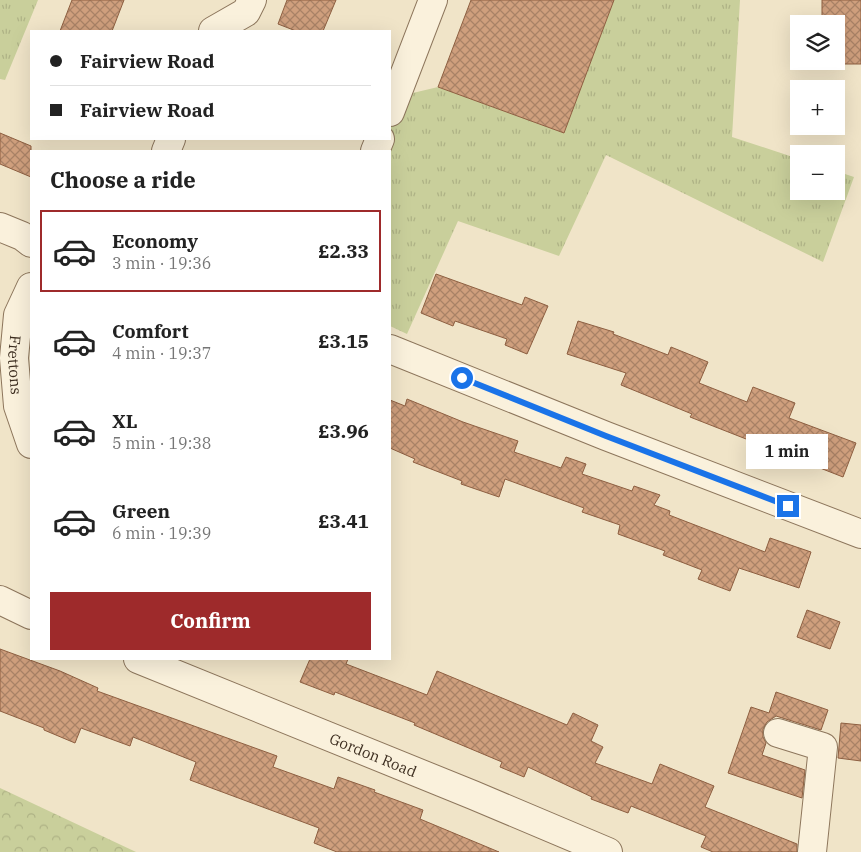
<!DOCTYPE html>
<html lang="en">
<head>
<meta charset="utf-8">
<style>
  :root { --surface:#fff; --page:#f2f2f2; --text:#222; --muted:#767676; --line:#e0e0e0; --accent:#9e2a2b }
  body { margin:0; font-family:"IBM Plex Serif",serif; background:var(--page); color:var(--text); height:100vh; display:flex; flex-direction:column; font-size:19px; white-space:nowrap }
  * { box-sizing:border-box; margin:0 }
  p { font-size:16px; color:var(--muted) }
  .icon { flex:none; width:28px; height:28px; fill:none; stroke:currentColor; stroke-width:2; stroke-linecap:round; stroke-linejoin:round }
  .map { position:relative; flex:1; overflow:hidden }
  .details { position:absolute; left:30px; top:150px; width:361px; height:510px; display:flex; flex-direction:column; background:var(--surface); border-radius:0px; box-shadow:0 5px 20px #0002 }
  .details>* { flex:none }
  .top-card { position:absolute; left:30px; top:30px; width:361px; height:110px; border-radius:0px; box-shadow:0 5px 20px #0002; display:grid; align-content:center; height:110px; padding:0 20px; background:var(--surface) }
  .fabs { position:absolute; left:790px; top:15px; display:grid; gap:10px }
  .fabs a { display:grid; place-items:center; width:55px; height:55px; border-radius:0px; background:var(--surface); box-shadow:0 5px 20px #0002; font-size:25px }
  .end { position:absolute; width:22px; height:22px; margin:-11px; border:6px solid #1a73e8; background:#fff; box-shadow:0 0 0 2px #fff }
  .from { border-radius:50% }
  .bubble { position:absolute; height:35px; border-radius:0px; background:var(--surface); box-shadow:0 5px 20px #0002; font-size:16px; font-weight:700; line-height:35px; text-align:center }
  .top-card b { display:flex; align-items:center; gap:18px; height:48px; font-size:19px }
  .top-card b+b { border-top:1px solid var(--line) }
  .top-card i { width:12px; height:12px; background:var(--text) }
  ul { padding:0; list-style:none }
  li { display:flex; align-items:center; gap:15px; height:82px; margin:0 10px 8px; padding:0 10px; border:2px solid transparent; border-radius:0px }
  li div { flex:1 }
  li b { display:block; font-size:19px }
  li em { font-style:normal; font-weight:700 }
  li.on { border-color:var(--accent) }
  li>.icon { width:45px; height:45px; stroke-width:1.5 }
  h2 { padding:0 20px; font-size:22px; line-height:60px }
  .primary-button { display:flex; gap:10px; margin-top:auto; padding:10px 20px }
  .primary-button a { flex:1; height:58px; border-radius:0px; background:var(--accent); color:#fff; font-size:20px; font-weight:700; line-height:58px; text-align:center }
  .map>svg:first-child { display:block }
  .grass { fill:url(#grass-tufts) }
  .forest { fill:url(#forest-crowns) }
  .building { fill:url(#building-cross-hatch); stroke:#8d5f41 }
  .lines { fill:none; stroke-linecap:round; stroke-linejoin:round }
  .minor-casing { stroke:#8d765c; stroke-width:30 }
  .minor { stroke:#faf1dc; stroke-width:28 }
  .route { stroke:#1a73e8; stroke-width:6 }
  .labels { text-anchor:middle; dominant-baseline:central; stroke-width:4.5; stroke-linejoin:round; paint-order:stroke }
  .street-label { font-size:15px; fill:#3d2e20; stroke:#f7eed8 }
</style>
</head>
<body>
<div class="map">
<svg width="861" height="852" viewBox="0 0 861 852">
  <defs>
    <pattern id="grass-tufts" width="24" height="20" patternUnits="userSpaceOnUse" patternTransform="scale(1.25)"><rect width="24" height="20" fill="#c9cf9b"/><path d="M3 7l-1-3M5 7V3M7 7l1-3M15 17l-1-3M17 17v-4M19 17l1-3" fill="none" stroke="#aeb285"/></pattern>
    <pattern id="forest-crowns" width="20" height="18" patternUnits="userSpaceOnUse" patternTransform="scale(1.25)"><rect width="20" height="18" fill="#c9cf9b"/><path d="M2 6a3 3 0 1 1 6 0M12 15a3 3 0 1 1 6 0" fill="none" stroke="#aeb285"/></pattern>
    <pattern id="building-cross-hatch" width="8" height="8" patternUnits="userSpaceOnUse" patternTransform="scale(1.25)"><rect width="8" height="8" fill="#cf9f7d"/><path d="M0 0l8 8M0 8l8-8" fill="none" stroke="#a98266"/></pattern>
  </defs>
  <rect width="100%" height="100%" fill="#f0e4c8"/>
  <path class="grass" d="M 0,0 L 38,0 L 5,80 L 0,79 Z
    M 614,0 L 740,0 L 732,137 L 799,159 L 799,191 L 836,191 L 836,171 L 854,177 L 823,262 L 606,155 L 559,256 L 458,221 L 407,334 L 390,326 L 390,151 L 377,151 L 390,139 L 390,114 L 396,97 L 438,87 L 564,133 Z"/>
  <path class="forest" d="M 0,788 L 136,852 L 0,852 Z"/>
  <path class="building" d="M 72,0 L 124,0 L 112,31 L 60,31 Z
    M 287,0 L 336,0 L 323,31 L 296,31 L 278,24 Z
    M 471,0 L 614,0 L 564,133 L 438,87 Z
    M 822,0 L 861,0 L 861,64 L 823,64 L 823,61 L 836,61 L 836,24 L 822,24 Z
    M 0,133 L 31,146 L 31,177 L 0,164 Z
    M 436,274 L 522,305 L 525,297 L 548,306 L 527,354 L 505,345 L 507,339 L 455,321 L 453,326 L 421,313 Z
    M 578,321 L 614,332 L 613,334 L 668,355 L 671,347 L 708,362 L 699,383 L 747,402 L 753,387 L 795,403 L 789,418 L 856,443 L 843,477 L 690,417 L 692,414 L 621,385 L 626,373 L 567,354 Z
    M 407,399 L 463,422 L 518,441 L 514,452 L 561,468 L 566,457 L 586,464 L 582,474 L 632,491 L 634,486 L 660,495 L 654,505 L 670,511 L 669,515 L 765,552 L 770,538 L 811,552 L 799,588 L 739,568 L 730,591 L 698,579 L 702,570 L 663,555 L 665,551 L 618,534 L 620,525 L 582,512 L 584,508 L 505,479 L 499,497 L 461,484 L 462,481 L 413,462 L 415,459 L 390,448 L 390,400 L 405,406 Z
    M 807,610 L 840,622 L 830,649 L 797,637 Z
    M 0,649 L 60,671 L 98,688 L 97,691 L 277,756 L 273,767 L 334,789 L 338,777 L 375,790 L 374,792 L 423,810 L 420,819 L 499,852 L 337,852 L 314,843 L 319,828 L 190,780 L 196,762 L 133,737 L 130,746 L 81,728 L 75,743 L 44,730 L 44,728 L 0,711 Z
    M 310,659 L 348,659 L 346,664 L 427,695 L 437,671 L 567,725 L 573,713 L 598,725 L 591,741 L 603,747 L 595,763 L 652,784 L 660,764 L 714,786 L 705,807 L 797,844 L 797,852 L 713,852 L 701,847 L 706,836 L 631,806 L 628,813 L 591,799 L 592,797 L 528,767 L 524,777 L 500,767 L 502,762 L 414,725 L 415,723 L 335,692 L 334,695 L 300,682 Z
    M 776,692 L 828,710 L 821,730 L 776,716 L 767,722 L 763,729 L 763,737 L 766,743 L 762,755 L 805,770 L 802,798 L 728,773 L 751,707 L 769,713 Z
    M 841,723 L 861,725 L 861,761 L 838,758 Z"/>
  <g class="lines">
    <defs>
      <g id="minor">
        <path d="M 213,31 L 246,12 L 252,0"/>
        <path d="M 390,112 L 433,0"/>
        <path d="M 166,151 L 171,139"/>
        <path d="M 375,151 L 380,139"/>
        <path d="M 0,227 L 22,236 L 31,243"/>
        <path id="s1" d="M 31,287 L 18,315 L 14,358 L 18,406 L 31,444"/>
        <path d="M 390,349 L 606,436 L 861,534"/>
        <path d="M 0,600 L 31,615"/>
        <path id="s2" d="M 138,659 L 473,795 L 608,852"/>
        <path d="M 778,733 L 823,747 L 812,852"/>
      </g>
    </defs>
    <use href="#minor" class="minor-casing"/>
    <use href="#minor" class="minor"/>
  </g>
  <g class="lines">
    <path class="route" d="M 462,378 L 606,436 L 788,506"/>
  </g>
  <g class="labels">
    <g class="street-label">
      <text stroke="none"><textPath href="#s1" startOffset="81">Frettons</textPath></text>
      <text stroke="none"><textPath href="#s2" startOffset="254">Gordon Road</textPath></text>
    </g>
  </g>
</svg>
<div class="fabs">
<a><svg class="icon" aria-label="layers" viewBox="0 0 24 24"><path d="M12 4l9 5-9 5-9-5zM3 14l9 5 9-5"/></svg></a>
<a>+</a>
<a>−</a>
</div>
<i class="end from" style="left:462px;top:378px"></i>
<i class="end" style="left:788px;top:506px"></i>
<div class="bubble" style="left:746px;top:434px;width:82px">1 min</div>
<div class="top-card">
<b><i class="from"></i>Fairview Road</b>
<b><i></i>Fairview Road</b>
</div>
<section class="details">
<h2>Choose a ride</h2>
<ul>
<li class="on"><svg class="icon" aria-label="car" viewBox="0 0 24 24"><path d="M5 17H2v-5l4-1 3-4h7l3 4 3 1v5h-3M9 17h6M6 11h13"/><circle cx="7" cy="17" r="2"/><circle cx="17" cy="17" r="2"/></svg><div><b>Economy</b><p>3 min · 19:36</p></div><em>£2.33</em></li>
<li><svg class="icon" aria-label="car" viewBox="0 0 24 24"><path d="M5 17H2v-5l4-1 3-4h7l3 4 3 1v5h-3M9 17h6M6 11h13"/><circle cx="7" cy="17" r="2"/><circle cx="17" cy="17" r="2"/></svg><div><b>Comfort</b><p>4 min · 19:37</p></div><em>£3.15</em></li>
<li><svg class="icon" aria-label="car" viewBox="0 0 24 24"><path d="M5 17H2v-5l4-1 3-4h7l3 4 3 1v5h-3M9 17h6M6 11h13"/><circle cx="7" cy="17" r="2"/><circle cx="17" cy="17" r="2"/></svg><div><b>XL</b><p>5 min · 19:38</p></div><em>£3.96</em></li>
<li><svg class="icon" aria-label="car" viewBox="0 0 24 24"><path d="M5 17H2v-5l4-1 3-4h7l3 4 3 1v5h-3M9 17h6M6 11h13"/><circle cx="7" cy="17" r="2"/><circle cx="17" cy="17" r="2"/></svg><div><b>Green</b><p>6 min · 19:39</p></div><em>£3.41</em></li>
</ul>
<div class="primary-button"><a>Confirm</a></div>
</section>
</div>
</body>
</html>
